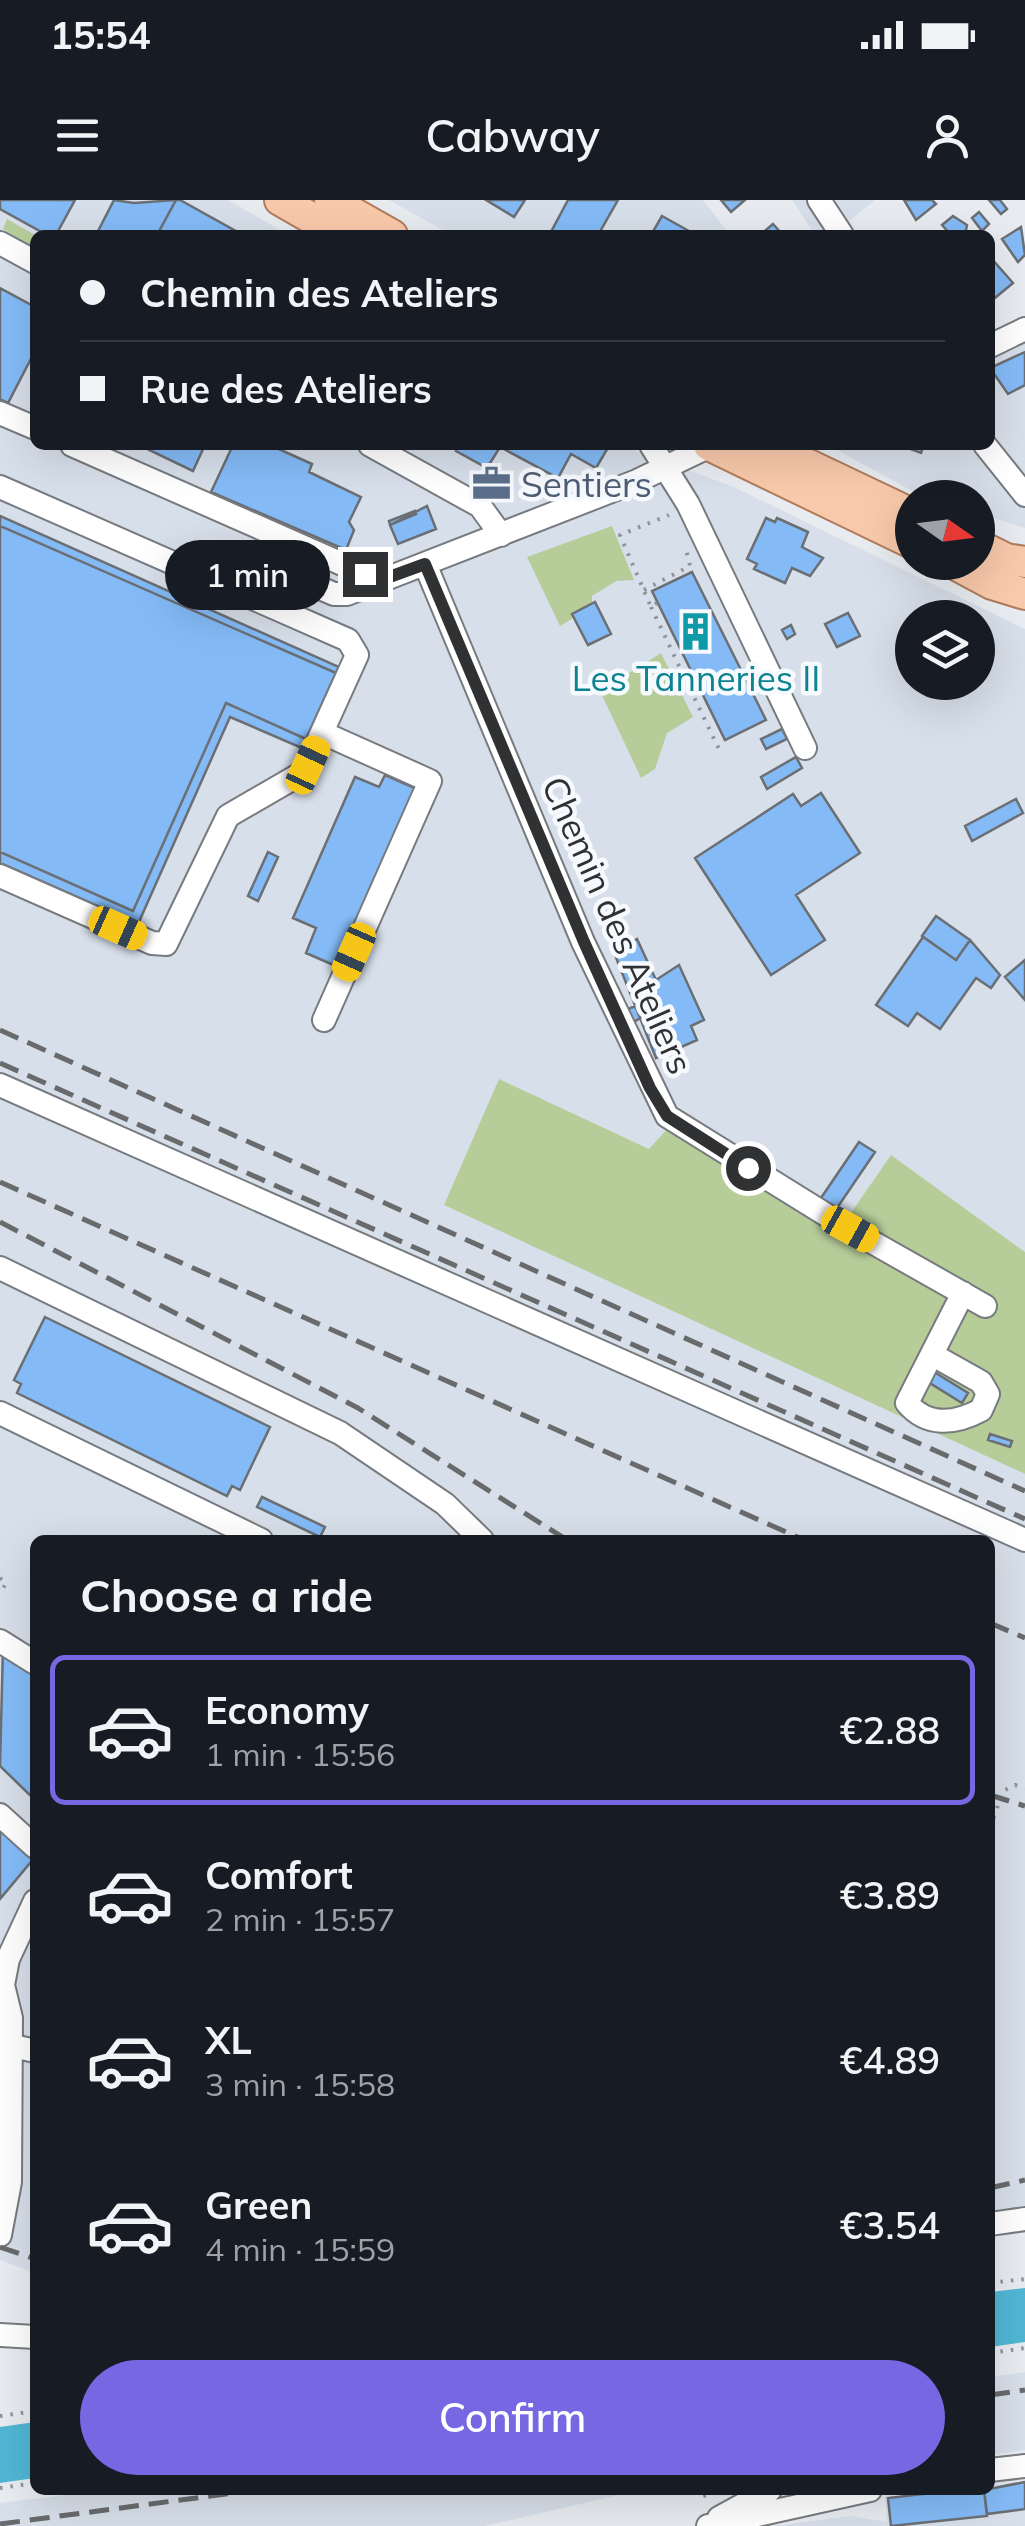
<!DOCTYPE html>
<html lang="en">
<head>
<meta charset="utf-8">
<style>
  :root { --surface:#171b24; --page:#242831; --text:#f1f3f6; --muted:#9ea1a6; --line:#363941; --accent:#7767e2 }
  body { margin:0; font-family:Mulish,sans-serif; background:var(--page); color:var(--text); height:100vh; display:flex; flex-direction:column; font-size:38px; white-space:nowrap }
  * { box-sizing:border-box; margin:0 }
  p { font-size:32px; color:var(--muted) }
  .icon { flex:none; width:55px; height:55px; fill:none; stroke:currentColor; stroke-width:2; stroke-linecap:round; stroke-linejoin:round }
  .map { position:relative; flex:1; overflow:hidden }
  .sheet { position:absolute; left:30px; top:1335px; width:965px; height:960px; display:flex; flex-direction:column; background:var(--surface); border-radius:15px; box-shadow:0 10px 40px #0002 }
  .sheet>* { flex:none }
  .guide { position:absolute; left:30px; top:30px; width:965px; height:220px; border-radius:15px; box-shadow:0 10px 40px #0002; display:grid; align-content:center; height:220px; padding:0 50px; background:var(--surface) }
  .needle { width:65px; rotate:104deg }
  .fabs { position:absolute; left:895px; top:280px; display:grid; gap:20px }
  .fabs a { display:grid; place-items:center; width:100px; height:100px; border-radius:50%; background:var(--surface); box-shadow:0 10px 40px #0002; font-size:50px }
  .end { position:absolute; width:45px; height:45px; margin:-22px; border:12px solid #303133; background:#fff; box-shadow:0 0 0 5px #fff }
  .from { border-radius:50% }
  .bubble { position:absolute; height:70px; border-radius:35px; background:var(--surface); box-shadow:0 10px 40px #0002; font-size:32px; font-weight:600; line-height:70px; text-align:center }
  .car { position:absolute; width:30px; height:60px; margin:-30px -15px; border-radius:12px; box-shadow:0 0 8px 2px #0007; background:linear-gradient(#f5c518 24%,#345 0 40%,#f5c518 0 76%,#345 0 86%,#f5c518 0) }
  .guide b { display:flex; align-items:center; gap:35px; height:95px; font-size:38px }
  .guide b+b { border-top:2px solid var(--line) }
  .guide i { width:25px; height:25px; background:var(--text) }
  ul { padding:0; list-style:none }
  li { display:flex; align-items:center; gap:30px; height:150px; margin:0 20px 15px; padding:0 30px; border:5px solid transparent; border-radius:15px }
  li div { flex:1 }
  li b { display:block; font-size:38px }
  li em { font-style:normal; font-weight:600 }
  li.current { border-color:var(--accent) }
  li>.icon { width:90px; height:90px; stroke-width:1.5 }
  h2 { padding:0 50px; font-size:45px; line-height:120px }
  .button { display:flex; gap:20px; margin-top:auto; padding:20px 50px }
  .button a { flex:1; height:115px; border-radius:60px; background:var(--accent); color:#fff; font-size:40px; font-weight:600; line-height:115px; text-align:center }
  .status { display:flex; justify-content:space-between; align-items:center; height:70px; padding:0 50px; background:var(--surface); direction:ltr }
  .status svg { height:28px; fill:currentColor }
  header { display:flex; justify-content:space-between; align-items:center; height:130px; padding:0 50px; background:var(--surface); font-size:45px; font-weight:600 }
  .map>svg:first-child { display:block }
  .built { fill:#d7dfea; fill-rule:evenodd }
  .green { fill:#b6cd9a }
  .water { fill:#50b7d4 }
  .building { fill:#84bbf7; stroke:#6b6f73; stroke-width:2.5 }
  .lines { fill:none; stroke-linecap:round; stroke-linejoin:round }
  .minor-casing { stroke:#777b7f; stroke-width:26 }
  .major-casing { stroke:#b07c5d; stroke-width:34 }
  .path { stroke:#909296; stroke-width:4; stroke-dasharray:2.5 8; stroke-linecap:butt }
  .minor { stroke:#fff; stroke-width:22 }
  .major { stroke:#f9c9ab; stroke-width:30 }
  .rail { stroke:#686a6c; stroke-width:5; stroke-dasharray:20 10; stroke-linecap:butt }
  .route { stroke:#303133; stroke-width:12 }
  .labels { text-anchor:middle; dominant-baseline:central; stroke-width:9; stroke-linejoin:round; paint-order:stroke }
  .service-label { font-size:35px; fill:#4e5e75; stroke:#f6fafe; text-anchor:start }
  .culture-label { font-size:35px; fill:#0d838f; stroke:#f6fafe }
  .street-label { font-size:35px; fill:#303133; stroke:#f6fafe }
</style>
</head>
<body>
<div class="status"><b>15:54</b><svg viewBox="0 0 49 12"><path d="M0 12V9h3v3zM5 12V6h3v6zM10 12V3h3v9zM15 12V0h3v12zM26 1h20v11H26zM47 4h2v5h-2z"/></svg></div>
<header><svg class="icon" aria-label="menu" viewBox="0 0 24 24"><path d="M4 6h16M4 12h16M4 18h16"/></svg>Cabway<svg class="icon" aria-label="person" viewBox="0 0 24 24"><circle cx="12" cy="8" r="4"/><path d="M4 21q1-7 8-7t8 7"/></svg></header>
<div class="map">
<svg width="1025" height="2326" viewBox="0 0 1025 2326">
  <rect width="100%" height="100%" fill="#e8ecf1"/>
  <path class="built" d="M 0,0 L 228,0 L 289,35 L 35,35 L 35,245 L 620,245 L 734,287 L 1025,429 L 1025,1052 L 891,955 L 839,1031 L 669,928 L 649,950 L 500,880 L 968,1246 L 1025,1274 L 1025,2010 L 990,2015 L 990,1340 L 35,1340 L 35,2073 L 0,2060 ZM 912,418 L 978,418 L 978,482 L 912,482 Z
    M 389,0 L 703,0 L 730,35 L 452,35 Z
    M 792,0 L 875,0 L 832,35 L 815,35 Z
    M 1025,140 L 1025,328 L 978,313 L 978,298 L 930,297 L 912,291 L 828,245 L 990,245 L 990,156 Z
    M 1025,2172 L 1025,2250 L 990,2255 L 990,2177 Z
    M 1025,2281 L 1025,2326 L 775,2326 L 851,2316 L 887,2322 L 885,2297 L 990,2290 L 990,2285 Z
    M 106,2290 L 640,2290 L 485,2326 L 0,2326 L 0,2303 Z"/>
  <path class="green" d="M 7,19 L 35,35 L 35,48 L 3,29 Z
    M 612,326 L 634,380 L 616,381 L 592,396 L 592,406 L 560,426 L 527,357 Z
    M 661,453 L 693,517 L 667,533 L 655,569 L 641,578 L 600,491 Z
    M 499,879 L 649,949 L 669,927 L 839,1030 L 891,955 L 1025,1052 L 1025,1274 L 444,1005 Z"/>
  <path class="water" d="M 1025,2088 L 1025,2142 L 990,2147 L 990,2092 Z
    M 35,2222 L 35,2278 L 0,2283 L 0,2227 Z"/>
  <path class="building" d="M 0,0 L 75,0 L 56,35 L 47,35 L 0,9 Z
    M 114,0 L 134,3 L 176,0 L 157,35 L 96,35 Z
    M 176,0 L 180,0 L 243,35 L 157,35 Z
    M 486,0 L 525,0 L 514,17 Z
    M 568,0 L 618,0 L 598,35 L 561,35 L 552,30 Z
    M 721,0 L 745,0 L 731,12 Z
    M 904,0 L 932,0 L 936,4 L 916,20 Z
    M 989,0 L 1000,0 L 1007,9 L 1001,14 Z
    M 979,12 L 989,24 L 982,31 L 972,18 Z
    M 662,16 L 696,35 L 651,35 Z
    M 953,16 L 967,25 L 965,35 L 951,35 L 942,25 Z
    M 773,24 L 783,35 L 760,35 Z
    M 1021,27 L 1025,55 L 1018,62 L 1002,39 Z
    M 992,59 L 1013,83 L 990,102 L 990,61 Z
    M 0,88 L 35,107 L 35,151 L 8,203 L 0,199 Z
    M 1025,152 L 1025,185 L 1008,194 L 990,168 Z
    M 149,245 L 195,245 L 203,249 L 193,271 L 147,249 Z
    M 233,245 L 270,245 L 312,264 L 309,272 L 361,297 L 349,322 L 354,330 L 346,350 L 211,292 Z
    M 459,245 L 608,245 L 609,246 L 596,268 L 571,254 L 558,278 L 500,247 L 487,268 L 456,251 Z
    M 900,245 L 924,245 L 921,253 Z
    M 427,306 L 436,329 L 398,344 L 390,325 Z
    M 415,311 L 416,314 L 390,325 L 389,321 Z
    M 0,316 L 339,467 L 336,473 L 0,326 Z
    M 766,318 L 775,322 L 777,318 L 808,332 L 802,347 L 823,358 L 810,376 L 792,368 L 785,383 L 754,369 L 757,364 L 747,359 Z
    M 0,326 L 336,473 L 306,539 L 226,503 L 133,711 L 0,652 Z
    M 692,372 L 766,520 L 725,540 L 652,391 Z
    M 595,402 L 611,434 L 588,445 L 572,414 Z
    M 848,413 L 860,436 L 837,447 L 825,424 Z
    M 791,425 L 795,434 L 787,439 L 782,430 Z
    M 226,503 L 306,539 L 302,548 L 230,517 L 138,724 L 0,663 L 0,652 L 133,711 Z
    M 782,529 L 787,539 L 766,549 L 761,539 Z
    M 796,557 L 802,568 L 767,589 L 761,577 Z
    M 385,575 L 417,589 L 338,767 L 306,753 L 316,728 L 293,718 L 355,577 L 379,587 Z
    M 821,593 L 860,653 L 796,695 L 825,740 L 771,775 L 695,658 L 793,594 L 801,606 Z
    M 1016,599 L 1023,613 L 972,641 L 965,626 Z
    M 268,652 L 278,657 L 258,701 L 248,696 Z
    M 936,716 L 970,740 L 956,760 L 922,736 Z
    M 923,737 L 956,760 L 970,740 L 1000,775 L 991,788 L 976,778 L 940,829 L 917,813 L 908,826 L 876,805 Z
    M 629,738 L 631,742 L 637,739 L 656,780 L 679,765 L 704,820 L 691,826 L 697,840 L 656,858 L 613,750 Z
    M 1025,760 L 1025,800 L 1005,777 Z
    M627 814a7 7 0 1 1 14 0a7 7 0 1 1-14 0Z
    M 859,942 L 875,952 L 837,1008 L 821,998 Z
    M 45,1117 L 270,1227 L 240,1290 L 232,1286 L 227,1296 L 17,1193 L 21,1184 L 14,1180 Z
    M 931,1170 L 968,1193 L 962,1203 L 925,1180 Z
    M 990,1234 L 1012,1241 L 1010,1247 L 988,1240 Z
    M 262,1297 L 325,1327 L 320,1337 L 257,1307 Z
    M 3,1447 L 35,1477 L 35,1600 L 0,1566 Z
    M 0,1625 L 35,1657 L 0,1699 Z
    M 1025,2282 L 1025,2309 L 987,2314 L 984,2290 Z
    M 957,2290 L 984,2290 L 987,2316 L 891,2326 L 888,2298 Z"/>
  <g class="lines">
    <defs>
      <path id="minor" d="M 819,0 L 842,35
        M 0,43 L 35,62
        M 990,146 L 1025,129
        M 0,213 L 35,228
        M 72,245 L 365,374 L 385,379
        M 370,245 L 480,306 L 501,335
        M 651,245 L 688,304 L 805,548
        M 985,245 L 1025,295
        M 0,287 L 348,440 L 357,455 L 304,572 L 228,616 L 166,744 L 152,743 L 0,676
        M 425,364 L 583,742 L 667,916 L 849,1029 L 985,1106
        M 216,382 L 280,371 L 334,394 L 347,394 L 637,281 L 712,245
        M 323,533 L 430,581 L 324,820
        M 0,885 L 1025,1340
        M 0,1068 L 340,1233 L 445,1304 L 482,1340
        M 933,1155 L 981,1182 L 988,1194 L 981,1210 C 955,1224 927,1227 907,1203 L 963,1093
        M 0,1213 L 261,1340
        M 0,1441 L 35,1463
        M 0,1615 L 35,1647
        M 0,1843 L 35,1851
        M 990,2024 L 1025,2019
        M 0,2035 L 10,1982 L 11,1818 L 3,1785 L 8,1759 L 35,1701
        M 0,2135 L 35,2137
        M 990,2270 L 1025,2266
        M 719,2318 L 770,2290
        M 708,2326 L 870,2290"/>
      <path id="major" d="M 280,0 L 341,35
        M 330,0 L 392,35
        M 709,245 L 912,343
        M 767,245 L 912,314
        M 978,345 L 1006,359 L 1025,362
        M 951,362 L 992,384 L 1025,394"/>
    </defs>
    <use href="#minor" class="minor-casing"/>
    <use href="#major" class="major-casing"/>
    <path class="path" d="M 644,390 L 690,366 L 685,345
      M 657,403 L 651,407 L 620,335 L 669,315
      M 651,407 L 690,489 L 698,485
      M 690,489 L 719,549
      M 0,1378 L 6,1383 L 0,1394
      M 990,1628 L 1003,1591 L 1015,1585 L 1025,1588
      M 990,2083 L 1025,2079
      M 990,2153 L 1025,2148
      M 0,2216 L 35,2211
      M 0,2288 L 35,2283
      M 699,2290 L 700,2297 L 723,2290"/>
    <use href="#minor" class="minor"/>
    <use href="#major" class="major"/>
    <path class="rail" d="M 0,830 L 1025,1291
      M 0,863 L 1025,1319
      M 0,982 L 804,1340
      M 0,1022 L 358,1208 L 567,1340
      M 990,1423 L 1025,1438
      M 990,1595 L 1025,1606
      M 990,1988 L 1025,1980
      M 0,2047 L 35,2059
      M 990,2195 L 1025,2190
      M 0,2324 L 256,2290"/>
  </g>
  <g class="lines">
    <path class="route" d="M 365,374 L 384,379 L 425,364 L 584,742 L 650,888 L 667,916 L 748,968"/>
  </g>
  <defs>
    <symbol id="office-bare" viewBox="-9 -9 18 18"><path d="M-6-3h4V-5.5h4V-3h4V5H-6ZM-1-4.5V-3h2v-1.5ZM-6 0V1H6V0Z" fill="#5c6f8a" stroke="#f6fafe" stroke-width="2.5" paint-order="stroke"/></symbol>
    <symbol id="building-bare" viewBox="-9 -9 18 18"><path d="M-4-6H4V6H1V3H-1V6H-4ZM-2.5-4.3h1.7v1.8h-1.7ZM.8-4.3h1.7v1.8H.8ZM-2.5-1h1.7V.8h-1.7ZM.8-1h1.7V.8H.8Z" fill="#0f9aa8" stroke="#f6fafe" stroke-width="2.5" paint-order="stroke"/></symbol>
  </defs>
  <g fill-rule="evenodd">
    <use href="#office-bare" x="464" y="256" width="55" height="55"/>
    <use href="#building-bare" x="668" y="404" width="55" height="55"/>
  </g>
  <g class="labels">
    <g class="service-label">
      <text x="521" y="284">Sentiers</text>
    </g>
    <g class="culture-label">
      <text x="696" y="478">Les Tanneries II</text>
    </g>
    <g class="street-label">
      <text transform="translate(618 725) rotate(66)">Chemin des Ateliers</text>
    </g>
  </g>
</svg>
<div class="fabs">
<a><svg class="needle" viewBox="-14 -14 28 28"><path d="M0-13l5 13h-10z" fill="#e53935"/><path d="M0 13l5-13h-10z" fill="#9ea1a6"/></svg></a>
<a><svg class="icon" aria-label="layers" viewBox="0 0 24 24"><path d="M12 4l9 5-9 5-9-5zM3 14l9 5 9-5"/></svg></a>
</div>
<i class="end from" style="left:748px;top:968px"></i>
<i class="end" style="left:365px;top:374px"></i>
<div class="bubble" style="left:165px;top:340px;width:165px">1 min</div>
<i class="car" style="left:308px;top:565px;rotate:25deg"></i>
<i class="car" style="left:118px;top:728px;rotate:114deg"></i>
<i class="car" style="left:354px;top:752px;rotate:204deg"></i>
<i class="car" style="left:850px;top:1029px;rotate:119deg"></i>
<div class="guide">
<b><i class="from"></i>Chemin des Ateliers</b>
<b><i></i>Rue des Ateliers</b>
</div>
<section class="sheet">
<h2>Choose a ride</h2>
<ul>
<li class="current"><svg class="icon" aria-label="car" viewBox="0 0 24 24"><path d="M5 17H2v-5l4-1 3-4h7l3 4 3 1v5h-3M9 17h6M6 11h13"/><circle cx="7" cy="17" r="2"/><circle cx="17" cy="17" r="2"/></svg><div><b>Economy</b><p>1 min · 15:56</p></div><em>€2.88</em></li>
<li><svg class="icon" aria-label="car" viewBox="0 0 24 24"><path d="M5 17H2v-5l4-1 3-4h7l3 4 3 1v5h-3M9 17h6M6 11h13"/><circle cx="7" cy="17" r="2"/><circle cx="17" cy="17" r="2"/></svg><div><b>Comfort</b><p>2 min · 15:57</p></div><em>€3.89</em></li>
<li><svg class="icon" aria-label="car" viewBox="0 0 24 24"><path d="M5 17H2v-5l4-1 3-4h7l3 4 3 1v5h-3M9 17h6M6 11h13"/><circle cx="7" cy="17" r="2"/><circle cx="17" cy="17" r="2"/></svg><div><b>XL</b><p>3 min · 15:58</p></div><em>€4.89</em></li>
<li><svg class="icon" aria-label="car" viewBox="0 0 24 24"><path d="M5 17H2v-5l4-1 3-4h7l3 4 3 1v5h-3M9 17h6M6 11h13"/><circle cx="7" cy="17" r="2"/><circle cx="17" cy="17" r="2"/></svg><div><b>Green</b><p>4 min · 15:59</p></div><em>€3.54</em></li>
</ul>
<div class="button"><a>Confirm</a></div>
</section>
</div>
</body>
</html>
